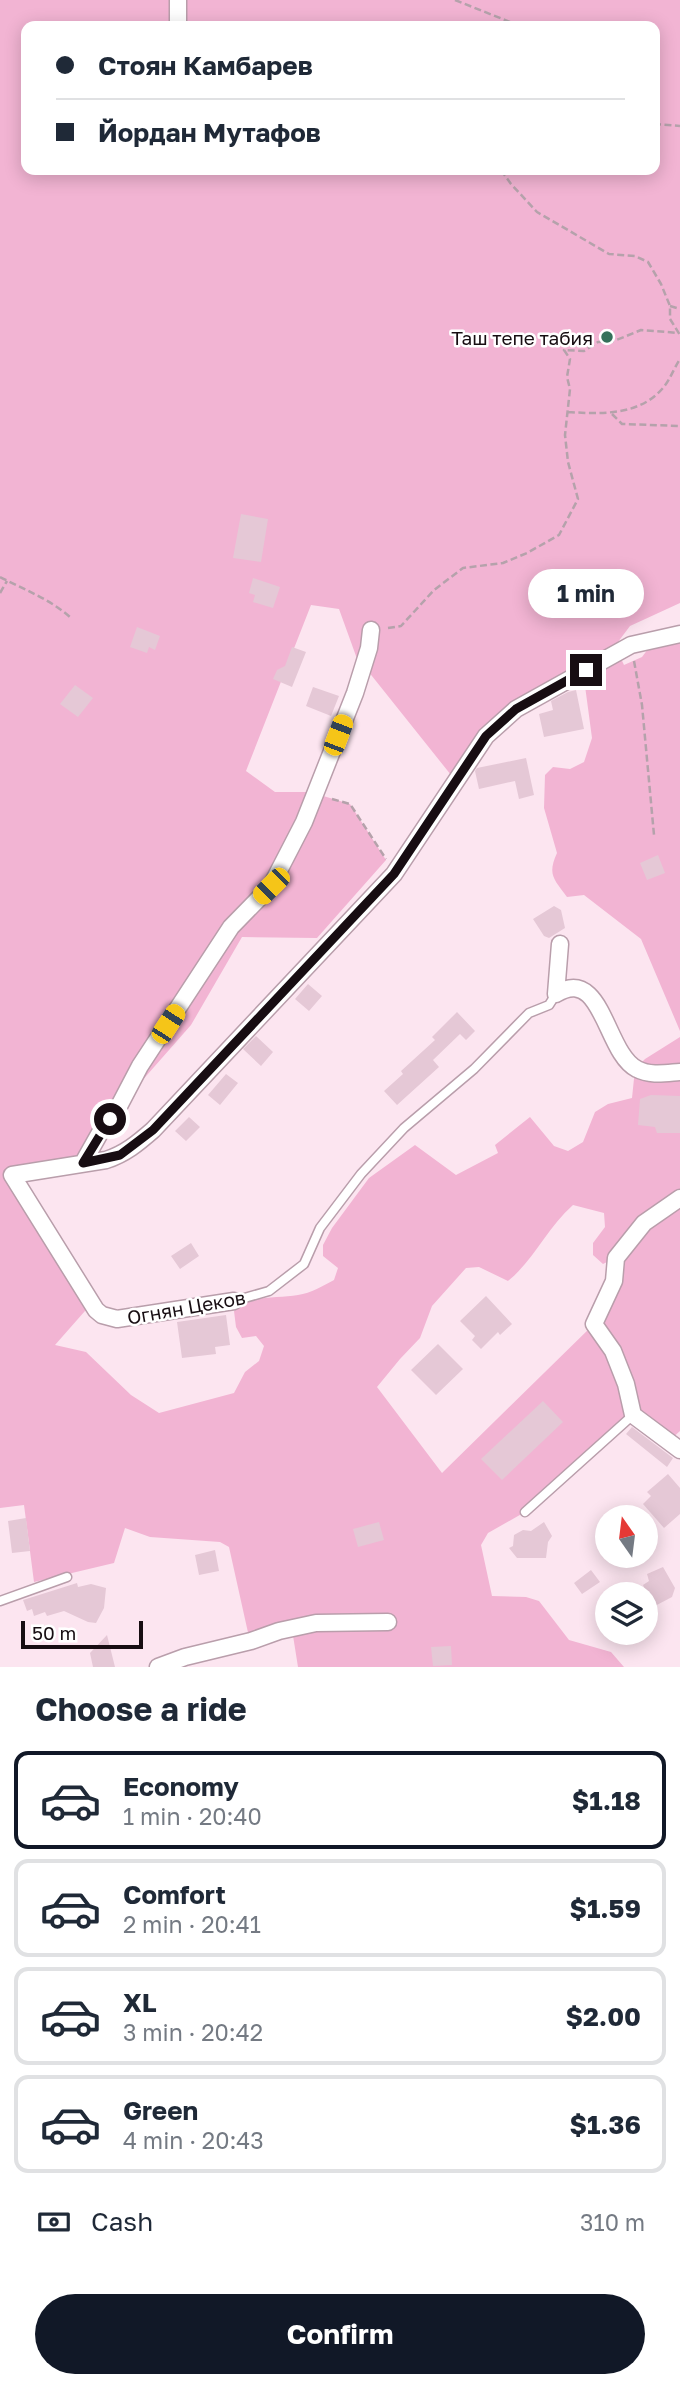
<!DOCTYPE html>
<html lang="en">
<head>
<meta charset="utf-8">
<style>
  :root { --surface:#fff; --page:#f6f6f7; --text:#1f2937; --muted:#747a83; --line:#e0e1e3; --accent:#111827 }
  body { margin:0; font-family:"Golos Text",sans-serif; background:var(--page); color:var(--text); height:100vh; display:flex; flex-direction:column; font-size:26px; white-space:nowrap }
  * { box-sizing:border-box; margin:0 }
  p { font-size:23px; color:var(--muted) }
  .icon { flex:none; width:38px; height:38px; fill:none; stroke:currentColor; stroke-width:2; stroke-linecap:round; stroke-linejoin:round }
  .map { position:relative; height:1667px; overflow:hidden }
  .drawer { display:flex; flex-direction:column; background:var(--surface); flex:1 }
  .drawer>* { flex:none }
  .guide { position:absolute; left:21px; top:21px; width:639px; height:154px; border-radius:14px; box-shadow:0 4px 18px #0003; display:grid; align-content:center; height:154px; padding:0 35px; background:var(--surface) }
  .needle { width:46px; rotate:346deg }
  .tools { position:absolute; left:595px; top:1505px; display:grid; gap:14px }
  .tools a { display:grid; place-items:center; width:63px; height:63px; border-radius:50%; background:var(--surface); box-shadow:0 4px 18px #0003; font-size:35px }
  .scale { position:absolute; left:21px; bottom:18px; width:122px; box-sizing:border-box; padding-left:7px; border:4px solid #170d12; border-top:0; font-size:19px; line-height:24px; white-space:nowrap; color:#170d12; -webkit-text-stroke:5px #fff; paint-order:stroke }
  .end { position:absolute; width:32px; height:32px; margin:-16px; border:9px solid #170d12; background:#fff; box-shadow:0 0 0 4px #fff }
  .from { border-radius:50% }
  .bubble { position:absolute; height:49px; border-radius:24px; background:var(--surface); box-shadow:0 4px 18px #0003; font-size:23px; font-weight:700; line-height:49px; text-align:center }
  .car { position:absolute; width:21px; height:42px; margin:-21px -10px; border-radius:9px; box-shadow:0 0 5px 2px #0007; background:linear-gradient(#f5c518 24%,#345 0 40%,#f5c518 0 76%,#345 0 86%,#f5c518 0) }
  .guide b { display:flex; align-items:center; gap:24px; height:66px; font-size:26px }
  .guide b+b { border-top:2px solid var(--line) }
  .guide i { width:18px; height:18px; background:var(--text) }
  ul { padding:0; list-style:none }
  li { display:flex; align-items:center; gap:21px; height:98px; margin:0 14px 10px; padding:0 21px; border:4px solid var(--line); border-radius:14px }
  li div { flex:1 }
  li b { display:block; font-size:26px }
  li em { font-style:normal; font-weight:700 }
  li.active { border-color:var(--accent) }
  li>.icon { width:63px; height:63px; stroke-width:1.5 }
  h2 { padding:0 35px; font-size:32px; line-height:84px }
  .pay { display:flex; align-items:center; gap:18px; height:77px; padding:0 35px; font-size:26px }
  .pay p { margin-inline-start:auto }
  .action { display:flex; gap:14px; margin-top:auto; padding:14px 35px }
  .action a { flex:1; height:80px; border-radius:42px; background:var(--accent); color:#fff; font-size:28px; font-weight:700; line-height:80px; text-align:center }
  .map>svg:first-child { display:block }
  .green { fill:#f2b4d3; fill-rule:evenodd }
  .building { fill:#e5c8d6 }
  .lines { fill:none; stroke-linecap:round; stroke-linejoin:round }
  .service-casing { stroke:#b99eab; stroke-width:11 }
  .minor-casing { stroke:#b99eab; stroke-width:19 }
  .path { stroke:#b5a2ab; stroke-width:2.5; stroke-dasharray:7 3.5; stroke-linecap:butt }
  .service { stroke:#fff; stroke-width:8 }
  .minor { stroke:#fff; stroke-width:16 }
  .route { stroke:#170d12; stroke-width:9 }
  .poi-dot { fill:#35705a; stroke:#fff; stroke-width:2.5 }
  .labels { text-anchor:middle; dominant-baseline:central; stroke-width:5; stroke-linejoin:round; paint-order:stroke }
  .poi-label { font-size:19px; fill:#170d12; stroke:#fff; text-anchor:end }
  .street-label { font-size:19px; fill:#170d12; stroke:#fff }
</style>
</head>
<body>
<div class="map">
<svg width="680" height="1667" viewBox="0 0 680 1667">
  <rect width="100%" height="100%" fill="#fce5f0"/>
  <path class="green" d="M 0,0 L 680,0 L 680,603 L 630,626 L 615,646 L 624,665 L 642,657 L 648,649 L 680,643 L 680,1031 L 641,939 L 584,895 L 567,897 C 554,879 547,875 557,853 L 544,808 L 545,775 L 553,767 L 570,769 L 584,762 L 592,738 L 583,671 L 514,703 L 451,775 L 356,656 L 339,609 L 311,605 L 246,771 L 275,792 L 310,792 L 350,804 L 386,860 L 317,938 L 242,937 L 191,1025 L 118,1108 L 83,1163 L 13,1175 L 92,1303 L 55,1345 L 86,1352 L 131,1395 L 159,1413 L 234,1393 L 245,1372 L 259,1361 L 264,1346 L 256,1336 L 242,1338 L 236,1327 L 234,1311 C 249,1294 278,1299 298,1295 C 311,1293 323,1286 334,1280 L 338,1268 L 323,1256 L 323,1245 L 332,1228 L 369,1178 L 415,1145 L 456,1175 L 498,1153 L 495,1145 L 530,1117 L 554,1146 L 568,1151 L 583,1142 L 595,1112 L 608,1104 L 632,1098 L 635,1069 L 645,1059 L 680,1037 L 680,1431 L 669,1441 L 633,1415 L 525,1512 L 488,1533 L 481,1545 L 492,1596 L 526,1597 L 539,1601 L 569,1640 L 611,1652 L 624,1667 L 298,1667 L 291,1623 L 249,1637 L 229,1547 L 220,1542 L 150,1537 L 125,1528 L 114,1563 L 34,1582 L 24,1505 L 0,1508 ZM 26,26 L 654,26 L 654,170 L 26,170 ZM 573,1205 L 604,1213 L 605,1227 L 593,1243 L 593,1255 L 603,1264 L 615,1258 L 594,1324 L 442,1473 L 377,1387 L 400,1359 L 420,1338 L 432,1306 L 466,1268 L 479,1267 L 508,1281 C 534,1260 547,1228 573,1205 Z"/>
  <path class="building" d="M 241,514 L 268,519 L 261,562 L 233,558 Z
    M 253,578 L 280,587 L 273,608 L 253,602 L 255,595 L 249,593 Z
    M 137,627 L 160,636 L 155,650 L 149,647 L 147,653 L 130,647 Z
    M 292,647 L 306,652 L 292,687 L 273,679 L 277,670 L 285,666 Z
    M 75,685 L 93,698 L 78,717 L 60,704 Z
    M 313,687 L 339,696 L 331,716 L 306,706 Z
    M 576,690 L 584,729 L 544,737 L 539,714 L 553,710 L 551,701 L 568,692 Z
    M 526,758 L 534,795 L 519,799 L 515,781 L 479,789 L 475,771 L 477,768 Z
    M 658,855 L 665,873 L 647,880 L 640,863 Z
    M 554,906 L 561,910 L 565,928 L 549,938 L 544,936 L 533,919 Z
    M 308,984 L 322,996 L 309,1011 L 295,999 Z
    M 457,1012 L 475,1031 L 466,1040 L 460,1034 L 433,1060 L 439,1067 L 397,1105 L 384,1091 L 403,1074 L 401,1071 L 435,1040 L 432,1037 Z
    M 256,1036 L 273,1052 L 261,1066 L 243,1049 Z
    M 226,1074 L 238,1083 L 220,1105 L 208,1095 Z
    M 651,1095 L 680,1096 L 680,1133 L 657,1133 L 655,1127 L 638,1125 L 640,1099 Z
    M 189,1117 L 200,1127 L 186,1141 L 175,1131 Z
    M 191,1243 L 199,1256 L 180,1269 L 171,1256 Z
    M 486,1296 L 512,1324 L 500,1335 L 498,1332 L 481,1349 L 472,1340 L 475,1336 L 460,1321 Z
    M 226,1315 L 230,1345 L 215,1347 L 216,1354 L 182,1358 L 177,1322 Z
    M 438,1344 L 463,1369 L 436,1395 L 411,1370 Z
    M 543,1401 L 563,1422 L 502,1480 L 481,1459 Z
    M 632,1427 L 673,1458 L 667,1467 L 626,1434 Z
    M 668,1474 L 680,1488 L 680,1514 L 664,1528 L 643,1504 L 651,1496 L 647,1492 Z
    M 26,1518 L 30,1551 L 12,1553 L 8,1521 Z
    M 379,1522 L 384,1540 L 358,1547 L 353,1529 Z
    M 544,1522 L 552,1536 L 548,1542 L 546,1558 L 517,1558 L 509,1548 L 513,1546 L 514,1535 L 523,1530 L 531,1531 Z
    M 215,1550 L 219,1571 L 199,1575 L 195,1555 Z
    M 663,1567 L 675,1588 L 672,1597 L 653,1607 L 643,1585 L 649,1581 L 647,1574 Z
    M 591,1570 L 600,1582 L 582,1594 L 574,1583 Z
    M 77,1583 L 78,1587 L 91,1584 L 106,1588 L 104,1608 L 96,1623 L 88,1622 L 64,1611 L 47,1616 L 45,1612 L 34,1616 L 32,1609 L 27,1611 L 23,1600 Z
    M 107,1635 L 115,1667 L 93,1667 L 90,1653 Z
    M 451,1646 L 452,1665 L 433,1666 L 431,1647 Z"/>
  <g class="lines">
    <defs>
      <path id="service" d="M 234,1301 L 269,1291 L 304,1264 L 320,1228 L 361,1174 L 404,1128 L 474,1069 L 529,1013 L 549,1005 L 556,994
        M 525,1512 L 633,1415
        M 0,1601 L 67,1577"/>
      <path id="minor" d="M 178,26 L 178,0
        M 556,994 C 603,965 605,1053 637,1069 C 650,1076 666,1073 680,1072
        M 556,994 L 560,944
        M 83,1163 L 101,1131 L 118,1108 L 140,1066 L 231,927 L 271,886 L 304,822 L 355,693 L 369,648 L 371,630
        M 680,1198 L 644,1223 L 616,1258 L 614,1281 L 594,1324 L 613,1351 L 626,1384 L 633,1415 L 680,1450
        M 234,1301 L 117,1319 L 102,1315 L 96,1310 L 12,1175 L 106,1160 C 125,1154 138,1143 153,1130 L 394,874 L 486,736 L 516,709 L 631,645 L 680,634
        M 158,1667 L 185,1657 L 251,1641 L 279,1631 L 316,1623 L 388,1622"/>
    </defs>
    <use href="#service" class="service-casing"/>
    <use href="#minor" class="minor-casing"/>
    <path class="path" d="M 455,0 L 520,26
      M 654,124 L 680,126
      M 501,170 L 511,184 L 537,212 L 609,254 L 635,256 L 648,262 L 661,284 L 670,306 L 670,319 L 680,335
      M 670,306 L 680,309
      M 568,412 C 601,414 639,416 663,388 C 670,380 674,368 680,359
      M 612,414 L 622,424 L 680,426
      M 0,577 C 25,590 50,599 71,618
      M 0,593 L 7,581
      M 388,628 L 401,626 L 434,590 L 463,568 L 503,563 L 527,553 L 559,535 L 578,499 L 568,462 L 565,435 L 570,389 L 567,377 L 570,359 L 564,350 L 584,351 L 598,342 L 614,341 L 641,330 L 679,333
      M 634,661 L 642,705 L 654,835
      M 332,799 L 350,804 L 386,859"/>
    <use href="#service" class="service"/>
    <use href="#minor" class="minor"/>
  </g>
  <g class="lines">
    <path class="route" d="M 110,1119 L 83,1163 L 120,1155 L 153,1130 L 394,874 L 486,736 L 516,709 L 586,670"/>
  </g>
  <circle class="poi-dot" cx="607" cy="337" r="7"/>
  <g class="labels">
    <g class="poi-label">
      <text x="593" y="337">Таш тепе табия</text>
    </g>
    <g class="street-label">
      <text transform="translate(186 1307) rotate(-10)">Огнян Цеков</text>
    </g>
  </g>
</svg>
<div class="tools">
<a><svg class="needle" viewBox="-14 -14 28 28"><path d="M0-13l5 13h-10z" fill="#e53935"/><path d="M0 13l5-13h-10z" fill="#747a83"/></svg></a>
<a><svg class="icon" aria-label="layers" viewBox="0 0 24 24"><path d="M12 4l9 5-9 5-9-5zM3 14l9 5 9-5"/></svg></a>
</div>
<div class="scale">50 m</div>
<i class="end from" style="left:110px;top:1119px"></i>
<i class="end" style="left:586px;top:670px"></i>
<div class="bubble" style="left:528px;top:569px;width:116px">1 min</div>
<i class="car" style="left:338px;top:735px;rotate:21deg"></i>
<i class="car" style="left:271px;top:886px;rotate:225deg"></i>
<i class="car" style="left:168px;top:1024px;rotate:33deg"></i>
<div class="guide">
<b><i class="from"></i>Стоян Камбарев</b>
<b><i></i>Йордан Мутафов</b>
</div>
</div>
<section class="drawer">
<h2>Choose a ride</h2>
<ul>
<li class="active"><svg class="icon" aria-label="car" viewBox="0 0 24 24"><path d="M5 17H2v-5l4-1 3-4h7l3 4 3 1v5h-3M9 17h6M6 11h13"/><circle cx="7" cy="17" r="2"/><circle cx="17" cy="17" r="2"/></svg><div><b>Economy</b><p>1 min · 20:40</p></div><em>$1.18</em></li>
<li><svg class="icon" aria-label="car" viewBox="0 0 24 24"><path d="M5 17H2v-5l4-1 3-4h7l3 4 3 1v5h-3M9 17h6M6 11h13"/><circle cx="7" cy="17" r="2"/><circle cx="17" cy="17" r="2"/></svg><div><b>Comfort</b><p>2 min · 20:41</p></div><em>$1.59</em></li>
<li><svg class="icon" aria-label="car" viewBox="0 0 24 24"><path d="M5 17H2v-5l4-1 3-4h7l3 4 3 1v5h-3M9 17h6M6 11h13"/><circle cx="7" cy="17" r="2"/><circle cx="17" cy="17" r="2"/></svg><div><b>XL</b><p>3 min · 20:42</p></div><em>$2.00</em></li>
<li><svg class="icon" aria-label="car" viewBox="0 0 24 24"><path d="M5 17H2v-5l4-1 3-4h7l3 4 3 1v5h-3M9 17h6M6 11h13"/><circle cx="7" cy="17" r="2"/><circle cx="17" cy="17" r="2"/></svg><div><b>Green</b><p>4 min · 20:43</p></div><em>$1.36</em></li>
</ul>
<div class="pay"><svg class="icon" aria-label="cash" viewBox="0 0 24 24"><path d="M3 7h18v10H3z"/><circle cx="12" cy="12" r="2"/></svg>Cash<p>310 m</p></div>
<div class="action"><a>Confirm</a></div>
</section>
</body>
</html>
